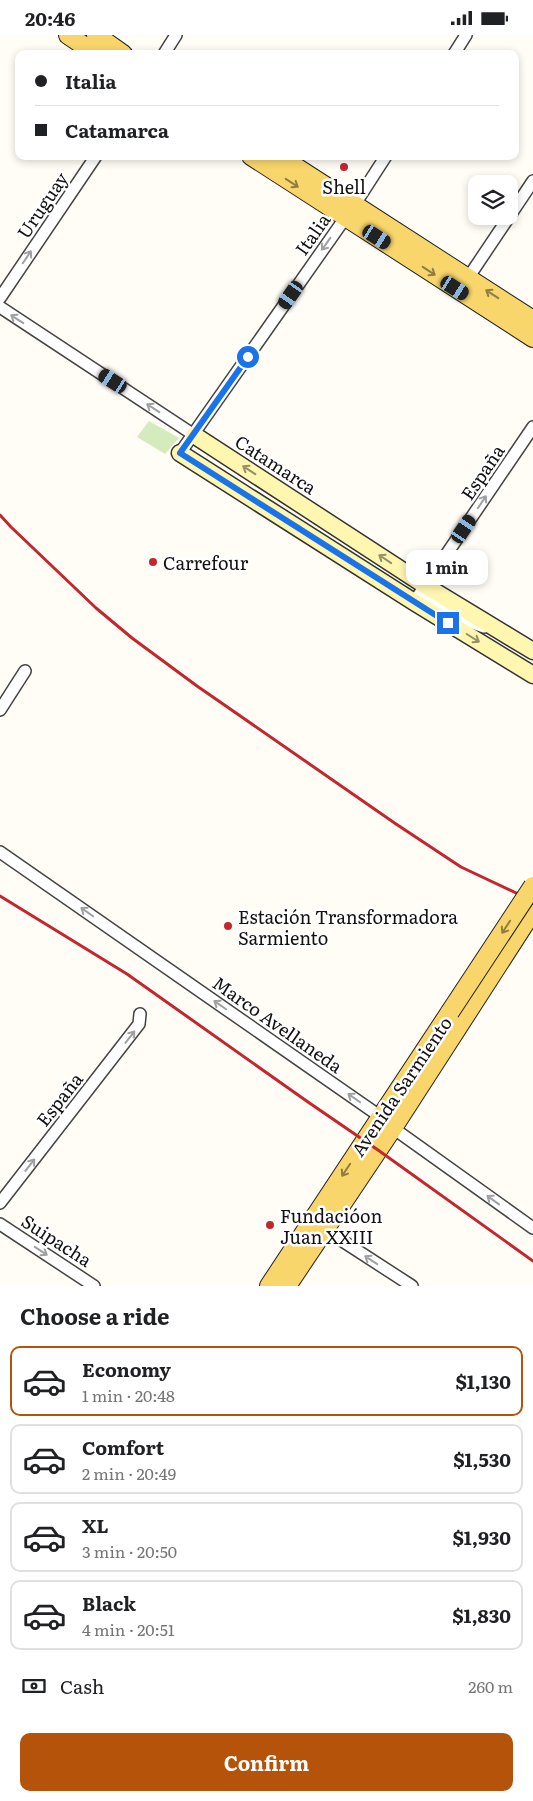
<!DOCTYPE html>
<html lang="en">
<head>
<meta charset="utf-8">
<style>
  :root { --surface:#fff; --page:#f2f2f2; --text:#202124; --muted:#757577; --line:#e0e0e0; --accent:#b45309 }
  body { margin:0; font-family:Literata,serif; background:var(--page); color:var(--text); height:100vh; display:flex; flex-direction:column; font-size:19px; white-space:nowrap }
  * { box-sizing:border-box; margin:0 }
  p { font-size:16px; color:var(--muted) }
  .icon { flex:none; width:28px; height:28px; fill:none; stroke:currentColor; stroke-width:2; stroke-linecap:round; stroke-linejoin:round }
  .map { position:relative; height:1251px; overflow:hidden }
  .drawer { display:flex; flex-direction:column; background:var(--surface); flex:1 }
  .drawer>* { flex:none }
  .banner { position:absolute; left:15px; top:15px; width:504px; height:110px; border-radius:10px; box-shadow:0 2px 8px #0003; display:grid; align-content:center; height:110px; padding:0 20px; background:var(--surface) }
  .fabs { position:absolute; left:468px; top:140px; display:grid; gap:10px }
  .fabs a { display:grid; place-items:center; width:50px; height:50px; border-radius:10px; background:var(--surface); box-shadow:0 2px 8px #0003; font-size:25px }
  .end { position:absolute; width:22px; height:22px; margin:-11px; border:6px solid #1a73e8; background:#fff; box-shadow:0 0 0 2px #fff }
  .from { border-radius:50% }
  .bubble { position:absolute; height:35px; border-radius:10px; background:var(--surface); box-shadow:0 2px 8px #0003; font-size:16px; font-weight:700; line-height:35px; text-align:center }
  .car { position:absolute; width:15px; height:30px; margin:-15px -8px; border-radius:6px; box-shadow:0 0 4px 1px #0007; background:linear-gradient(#222 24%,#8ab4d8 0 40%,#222 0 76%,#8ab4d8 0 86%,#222 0) }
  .banner b { display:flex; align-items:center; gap:18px; height:48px; font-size:19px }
  .banner b+b { border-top:1px solid var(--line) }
  .banner i { width:12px; height:12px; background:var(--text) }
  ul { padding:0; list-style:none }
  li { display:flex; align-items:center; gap:15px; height:70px; margin:0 10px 8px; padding:0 10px; border:2px solid var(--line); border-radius:10px }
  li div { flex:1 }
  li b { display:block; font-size:19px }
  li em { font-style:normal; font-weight:700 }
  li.current { border-color:var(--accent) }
  li>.icon { width:45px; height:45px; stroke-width:1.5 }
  h2 { padding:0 20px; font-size:22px; line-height:60px }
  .pay { display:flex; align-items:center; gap:12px; height:55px; padding:0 20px; font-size:19px }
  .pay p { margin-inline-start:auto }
  .button { display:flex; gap:10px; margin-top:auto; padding:10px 20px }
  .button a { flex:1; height:58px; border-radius:10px; background:var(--accent); color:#fff; font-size:20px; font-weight:700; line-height:58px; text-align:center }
  .status { display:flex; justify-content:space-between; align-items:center; height:35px; padding:0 25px; background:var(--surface); direction:ltr }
  .status svg { height:14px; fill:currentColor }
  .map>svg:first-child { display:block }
  .green { fill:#d5ebbd }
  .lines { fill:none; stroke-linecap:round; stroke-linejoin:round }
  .minor-casing { stroke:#444; stroke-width:14 }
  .secondary-casing { stroke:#333; stroke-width:19 }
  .primary-casing { stroke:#222; stroke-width:20 }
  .minor { stroke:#fff; stroke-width:11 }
  .secondary { stroke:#fff6b0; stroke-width:16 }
  .primary { stroke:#f9d66b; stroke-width:18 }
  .rail { stroke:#c4262e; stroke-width:3 }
  .primary-bridge-casing { stroke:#222; stroke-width:20; stroke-linecap:butt }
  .primary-bridge { stroke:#f9d66b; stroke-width:18 }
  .oneway { stroke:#917d42 }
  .oneway2 { stroke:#a0a0a0 }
  .oneway3 { stroke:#948f68 }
  .route { stroke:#1a73e8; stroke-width:6 }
  .poi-dot { fill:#c4262e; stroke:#fff; stroke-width:2 }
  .labels { text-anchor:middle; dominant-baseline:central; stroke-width:5; stroke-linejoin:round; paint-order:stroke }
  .poi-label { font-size:18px; fill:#111; stroke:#fff; text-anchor:start }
  .street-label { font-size:18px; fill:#111; stroke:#fff }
</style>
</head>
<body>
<div class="status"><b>20:46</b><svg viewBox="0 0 49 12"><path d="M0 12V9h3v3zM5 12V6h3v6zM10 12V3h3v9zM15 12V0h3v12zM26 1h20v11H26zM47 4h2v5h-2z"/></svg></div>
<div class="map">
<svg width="533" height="1251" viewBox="0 0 533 1251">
  <rect width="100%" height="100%" fill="#fffdf5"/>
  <path class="green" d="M 149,386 L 179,403 L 165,419 L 137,402 Z"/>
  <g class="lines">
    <defs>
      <path id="minor" d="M 164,19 L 176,0
        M 454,19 L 466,0
        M 468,243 L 533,146
        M 0,263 L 96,121
        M 0,272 L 194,400
        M 180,418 L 355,169 L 386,121
        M 418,562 L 430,563 L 467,586 L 484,592
        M 414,567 L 533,392
        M 0,675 L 25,636
        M 0,817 L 381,1082 L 393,1093 L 533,1193
        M 0,1168 L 139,989 L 140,979
        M 0,1189 L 94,1251
        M 324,1194 L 412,1251"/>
      <path id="secondary" d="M 194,400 L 426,551 L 533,616
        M 180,418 L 414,567 L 533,640"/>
      <path id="primary" d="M 68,0 L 96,19
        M 96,0 L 123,19
        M 251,121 L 533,303
        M 279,121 L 533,285
        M 269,1251 L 450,977
        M 287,1251 L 393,1093 L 533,876"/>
    </defs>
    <use href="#minor" class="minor-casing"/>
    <use href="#secondary" class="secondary-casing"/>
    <use href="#primary" class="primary-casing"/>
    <use href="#minor" class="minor"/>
    <use href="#secondary" class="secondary"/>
    <use href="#primary" class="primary"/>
    <path class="rail" d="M 0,480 L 11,492 L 96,573 L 132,603 L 197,651 L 396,789 L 461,832 L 533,866
      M 0,861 L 127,939 L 308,1067 L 378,1115 L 533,1226"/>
    <defs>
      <path id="primary-bridge" d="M 450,977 L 533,851"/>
    </defs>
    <use href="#primary-bridge" class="primary-bridge-casing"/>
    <use href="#primary-bridge" class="primary-bridge"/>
  </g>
  <defs><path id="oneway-shaft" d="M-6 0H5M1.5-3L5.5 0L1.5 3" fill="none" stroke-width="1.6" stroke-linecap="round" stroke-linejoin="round" transform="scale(1.25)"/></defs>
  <g class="oneway">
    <use href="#oneway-shaft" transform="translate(292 148) rotate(33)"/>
    <use href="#oneway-shaft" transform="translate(429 236) rotate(33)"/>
    <use href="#oneway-shaft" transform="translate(492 259) rotate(-147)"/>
    <use href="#oneway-shaft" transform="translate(506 892) rotate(123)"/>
    <use href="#oneway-shaft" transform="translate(346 1135) rotate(124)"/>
  </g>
  <g class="oneway2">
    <use href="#oneway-shaft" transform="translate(326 209) rotate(125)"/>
    <use href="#oneway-shaft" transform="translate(27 222) rotate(-56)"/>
    <use href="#oneway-shaft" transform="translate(17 284) rotate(-147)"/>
    <use href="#oneway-shaft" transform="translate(153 373) rotate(-147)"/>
    <use href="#oneway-shaft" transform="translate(482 467) rotate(-56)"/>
    <use href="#oneway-shaft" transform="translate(87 877) rotate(-145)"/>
    <use href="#oneway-shaft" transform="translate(220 970) rotate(-145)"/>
    <use href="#oneway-shaft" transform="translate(130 1002) rotate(-52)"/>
    <use href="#oneway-shaft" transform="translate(354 1063) rotate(-145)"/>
    <use href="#oneway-shaft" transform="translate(30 1130) rotate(-52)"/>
    <use href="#oneway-shaft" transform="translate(493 1165) rotate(-144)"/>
    <use href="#oneway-shaft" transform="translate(41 1216) rotate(33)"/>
    <use href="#oneway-shaft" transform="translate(371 1225) rotate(-147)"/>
  </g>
  <g class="oneway3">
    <use href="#oneway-shaft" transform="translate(249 435) rotate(-147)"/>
    <use href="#oneway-shaft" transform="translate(385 524) rotate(-146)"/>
    <use href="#oneway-shaft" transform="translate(473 603) rotate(32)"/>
  </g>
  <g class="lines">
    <path class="route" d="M 248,322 L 180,418 L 448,588"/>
  </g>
  <g class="poi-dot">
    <circle cx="344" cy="132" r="5"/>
    <circle cx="153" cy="527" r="5"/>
    <circle cx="228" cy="891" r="5"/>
    <circle cx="270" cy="1190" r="5"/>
  </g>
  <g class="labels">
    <g class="poi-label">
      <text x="344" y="151" text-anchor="middle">Shell</text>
      <text x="163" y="527">Carrefour</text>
      <text x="238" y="881">Estación Transformadora<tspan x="238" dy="21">Sarmiento</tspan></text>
      <text x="280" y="1180">Fundacióon<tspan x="280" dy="21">Juan XXIII</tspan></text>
    </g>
    <g class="street-label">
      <text transform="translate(42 170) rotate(-56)">Uruguay</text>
      <text transform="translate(312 199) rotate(-55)">Italia</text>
      <text transform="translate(276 429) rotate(33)">Catamarca</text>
      <text transform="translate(482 437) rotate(-56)">España</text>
      <text transform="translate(278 989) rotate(35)">Marco Avellaneda</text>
      <text transform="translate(401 1051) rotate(-56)">Avenida Sarmiento</text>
      <text transform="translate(59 1064) rotate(-52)">España</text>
      <text transform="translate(57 1205) rotate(33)">Suipacha</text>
    </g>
  </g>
</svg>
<div class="fabs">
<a><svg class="icon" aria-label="layers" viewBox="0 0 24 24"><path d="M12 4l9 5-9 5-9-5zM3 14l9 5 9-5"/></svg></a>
</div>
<i class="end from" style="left:248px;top:322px"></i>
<i class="end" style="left:448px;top:588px"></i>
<div class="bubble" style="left:406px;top:515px;width:82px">1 min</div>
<i class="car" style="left:377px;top:202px;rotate:123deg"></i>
<i class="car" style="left:455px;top:253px;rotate:123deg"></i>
<i class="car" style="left:291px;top:260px;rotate:215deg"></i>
<i class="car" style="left:113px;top:346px;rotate:303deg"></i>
<i class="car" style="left:464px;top:494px;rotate:34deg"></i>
<div class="banner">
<b><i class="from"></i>Italia</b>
<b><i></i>Catamarca</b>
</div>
</div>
<section class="drawer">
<h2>Choose a ride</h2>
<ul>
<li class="current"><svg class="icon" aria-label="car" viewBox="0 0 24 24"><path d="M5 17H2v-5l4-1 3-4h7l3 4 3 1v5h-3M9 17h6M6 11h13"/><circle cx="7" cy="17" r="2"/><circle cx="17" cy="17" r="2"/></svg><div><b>Economy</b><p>1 min · 20:48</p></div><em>$1,130</em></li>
<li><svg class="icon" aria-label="car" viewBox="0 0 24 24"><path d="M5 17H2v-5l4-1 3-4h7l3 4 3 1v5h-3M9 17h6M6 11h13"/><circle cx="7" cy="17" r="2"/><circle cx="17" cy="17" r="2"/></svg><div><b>Comfort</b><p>2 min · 20:49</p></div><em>$1,530</em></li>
<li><svg class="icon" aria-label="car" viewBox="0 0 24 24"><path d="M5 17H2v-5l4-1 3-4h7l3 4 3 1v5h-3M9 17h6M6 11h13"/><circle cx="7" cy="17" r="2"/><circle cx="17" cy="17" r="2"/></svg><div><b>XL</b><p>3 min · 20:50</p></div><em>$1,930</em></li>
<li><svg class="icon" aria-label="car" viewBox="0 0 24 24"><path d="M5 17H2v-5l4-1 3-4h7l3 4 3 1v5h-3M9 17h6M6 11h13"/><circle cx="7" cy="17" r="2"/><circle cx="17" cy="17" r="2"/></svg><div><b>Black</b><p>4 min · 20:51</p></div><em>$1,830</em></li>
</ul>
<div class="pay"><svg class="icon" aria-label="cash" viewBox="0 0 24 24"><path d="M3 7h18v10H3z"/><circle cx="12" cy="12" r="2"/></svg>Cash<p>260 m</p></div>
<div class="button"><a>Confirm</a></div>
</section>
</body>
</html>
